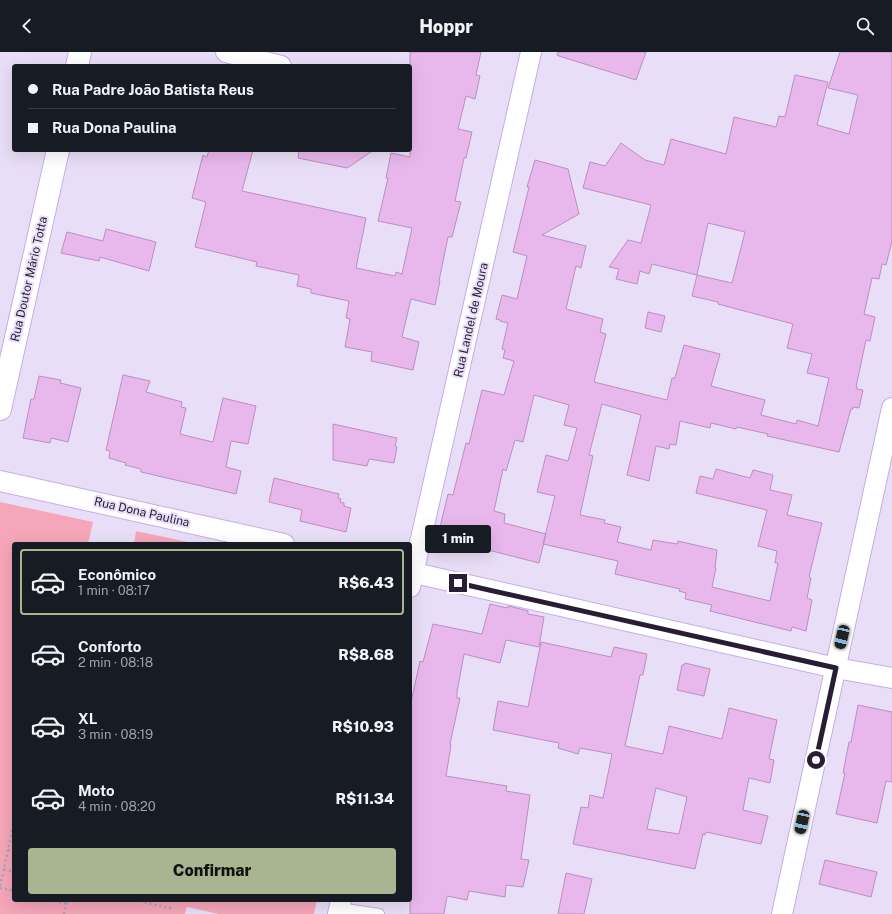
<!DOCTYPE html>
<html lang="pt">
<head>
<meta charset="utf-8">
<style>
  :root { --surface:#171b24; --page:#242831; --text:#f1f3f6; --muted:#9ea1a6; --line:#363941; --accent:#a9b490 }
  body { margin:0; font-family:"Public Sans",sans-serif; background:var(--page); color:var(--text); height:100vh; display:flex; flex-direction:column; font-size:15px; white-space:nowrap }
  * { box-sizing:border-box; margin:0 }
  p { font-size:13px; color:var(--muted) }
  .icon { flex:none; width:22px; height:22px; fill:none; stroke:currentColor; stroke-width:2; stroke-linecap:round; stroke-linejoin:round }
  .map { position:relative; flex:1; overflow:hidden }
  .side { position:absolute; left:12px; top:490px; width:400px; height:360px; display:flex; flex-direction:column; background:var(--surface); border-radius:4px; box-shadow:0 4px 16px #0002 }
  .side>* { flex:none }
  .hud { position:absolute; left:12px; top:12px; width:400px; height:88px; border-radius:4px; box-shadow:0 4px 16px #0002; display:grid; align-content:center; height:88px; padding:0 16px; background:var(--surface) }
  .end { position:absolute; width:18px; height:18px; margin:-9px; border:5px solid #281d34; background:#fff; box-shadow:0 0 0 2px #fff }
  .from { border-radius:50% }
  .bubble { position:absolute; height:28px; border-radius:4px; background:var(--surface); box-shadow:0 4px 16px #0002; font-size:13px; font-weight:800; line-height:28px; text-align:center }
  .car { position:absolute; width:12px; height:24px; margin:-12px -6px; border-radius:5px; box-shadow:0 0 3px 1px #0007; background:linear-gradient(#222 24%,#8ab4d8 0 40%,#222 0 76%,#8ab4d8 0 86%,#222 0) }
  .hud b { display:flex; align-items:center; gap:14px; height:38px; font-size:15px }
  .hud b+b { border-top:1px solid var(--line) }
  .hud i { width:10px; height:10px; background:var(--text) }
  ul { padding:7px 0 0; list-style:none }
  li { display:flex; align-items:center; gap:12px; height:66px; margin:0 8px 6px; padding:0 8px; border:2px solid transparent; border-radius:4px }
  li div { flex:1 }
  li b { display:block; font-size:15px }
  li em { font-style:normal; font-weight:800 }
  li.on { border-color:var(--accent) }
  li>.icon { width:36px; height:36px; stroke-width:1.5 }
  .primary-button { display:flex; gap:8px; margin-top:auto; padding:8px 16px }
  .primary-button a { flex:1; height:46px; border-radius:4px; background:var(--accent); color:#111; font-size:16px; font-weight:800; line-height:46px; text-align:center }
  header { display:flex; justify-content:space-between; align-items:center; height:52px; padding:0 16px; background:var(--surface); font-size:18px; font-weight:800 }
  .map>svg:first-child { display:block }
  .green { fill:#f5a6b8 }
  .building { fill:#e8b8ec; stroke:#bc8ec0; fill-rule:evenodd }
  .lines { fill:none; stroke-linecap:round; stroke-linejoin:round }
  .service-casing { stroke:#c6ace8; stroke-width:12 }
  .minor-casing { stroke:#c6ace8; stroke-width:22 }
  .tertiary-casing { stroke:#c6ace8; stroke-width:24 }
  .path { stroke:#aca1ba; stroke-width:2.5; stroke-dasharray:2 3; stroke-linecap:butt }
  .service { stroke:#fff; stroke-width:10 }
  .minor { stroke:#fff; stroke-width:20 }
  .tertiary { stroke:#fff; stroke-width:22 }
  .route { stroke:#281d34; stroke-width:5 }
  .labels { text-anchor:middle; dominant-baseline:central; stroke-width:4; stroke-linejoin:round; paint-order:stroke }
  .street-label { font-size:12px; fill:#281d34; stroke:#e9def7 }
</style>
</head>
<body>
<header><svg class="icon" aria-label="back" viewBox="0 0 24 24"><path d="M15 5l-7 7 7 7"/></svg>Hoppr<svg class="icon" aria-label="search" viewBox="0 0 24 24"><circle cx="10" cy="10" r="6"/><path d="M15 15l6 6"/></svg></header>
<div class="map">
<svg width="892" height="862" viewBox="0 0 892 862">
  <rect width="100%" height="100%" fill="#e9def7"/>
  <path class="green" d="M 0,450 L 93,470 L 88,492 L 14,492 L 14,848 L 317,848 L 314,862 L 219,862 L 187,855 L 185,862 L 0,862 Z
    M 136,479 L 197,492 L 134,492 Z"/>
  <path class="building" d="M 410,0 L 481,0 L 476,23 L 480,24 L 475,47 L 466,44 L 458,77 L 472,80 L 466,106 L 464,106 L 455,149 L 461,150 L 452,185 L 448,185 L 439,229 L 440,229 L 435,253 L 411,247 L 402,285 L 419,290 L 413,318 L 371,309 L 372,300 L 345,295 L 350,267 L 346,266 L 349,249 L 311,241 L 311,237 L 297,234 L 299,223 L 256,214 L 257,210 L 195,195 L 206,150 L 192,146 L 203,103 L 207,105 L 209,98 L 253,98 L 242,139 L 366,166 L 356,216 L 395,224 L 396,220 L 402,222 L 412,176 L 378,169 L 388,126 L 386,126 L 391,101 L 410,105 Z
    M 558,0 L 646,0 L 636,28 L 559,4 L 557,3 Z
    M 840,0 L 892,0 L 892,189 L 886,213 L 882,212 L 879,227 L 872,226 L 864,262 L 875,265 L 870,289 L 866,288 L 856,335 L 857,335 L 857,337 L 863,338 L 859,356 L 853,355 L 853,357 L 851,357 L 839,400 L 767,384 L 768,382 L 737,375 L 736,377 L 711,371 L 710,376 L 680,369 L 676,393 L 670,392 L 669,397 L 656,394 L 649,429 L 627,423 L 641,363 L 602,352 L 589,403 L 593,404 L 580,463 L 605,468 L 604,471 L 621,475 L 617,490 L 651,498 L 653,488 L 677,492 L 678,489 L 717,498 L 715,516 L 716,516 L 712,535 L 770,549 L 778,511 L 775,511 L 777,499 L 758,494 L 767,458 L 696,441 L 700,424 L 713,427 L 716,417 L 750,426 L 753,418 L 773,423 L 770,438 L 792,443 L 787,463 L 822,471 L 809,525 L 811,526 L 807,546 L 812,548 L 806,579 L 792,575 L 791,579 L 710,559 L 712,553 L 685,547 L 686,541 L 679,539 L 680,537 L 615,522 L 618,509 L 543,492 L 555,444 L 537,440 L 546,403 L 568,409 L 577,376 L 564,373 L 569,353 L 534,343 L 523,390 L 515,388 L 506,419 L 503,417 L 494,459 L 505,462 L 504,471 L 546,482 L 539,511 L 441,486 L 443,476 L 440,475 L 448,442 L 453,443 L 466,391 L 469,392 L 482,338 L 504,343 L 514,309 L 503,306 L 505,298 L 502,297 L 508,271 L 500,269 L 500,268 L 496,267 L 502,243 L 517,247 L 527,204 L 513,200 L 529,135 L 527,135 L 535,108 L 568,117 L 579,162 L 542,183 L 586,194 L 581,216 L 576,214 L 566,257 L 603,267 L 600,280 L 606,282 L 594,330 L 667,348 L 672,326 L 675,326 L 684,293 L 720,302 L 711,334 L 765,348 L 761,363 L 796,372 L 797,368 L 818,374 L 829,326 L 807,321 L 812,302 L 787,296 L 793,272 L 718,252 L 718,250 L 692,244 L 697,223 L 732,231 L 745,180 L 708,171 L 697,223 L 652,212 L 649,222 L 640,219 L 637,232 L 616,227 L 619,217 L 609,215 L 628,188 L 641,191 L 651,153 L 583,136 L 590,110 L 605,114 L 621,91 L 645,108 L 664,113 L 671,87 L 726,102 L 734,65 L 776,75 L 779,64 L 785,65 L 795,23 L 828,30 L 817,73 L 849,82 L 858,43 L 828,36 Z
    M 299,98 L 374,98 L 347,116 L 298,106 Z
    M 106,177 L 156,190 L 149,219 L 100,205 L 99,209 L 61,201 L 67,180 L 103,189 Z
    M 648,260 L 665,264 L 661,280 L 645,276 Z
    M 123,323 L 150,329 L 146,340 L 182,350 L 181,355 L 186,356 L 180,382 L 196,386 L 213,390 L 223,346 L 256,354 L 248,392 L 231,389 L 226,415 L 241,419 L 236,442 L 141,420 L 141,417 L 125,413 L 126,411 L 109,406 L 110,399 L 106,398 Z
    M 39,324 L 61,328 L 60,331 L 81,336 L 68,390 L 51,386 L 50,391 L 23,386 L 31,347 L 34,347 Z
    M 333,372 L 397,386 L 395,394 L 397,395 L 394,411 L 369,407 L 367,414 L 333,408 Z
    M 274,426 L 339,442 L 338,446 L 341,447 L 340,450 L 344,451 L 344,454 L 351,456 L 346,480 L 300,469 L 302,458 L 269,450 Z
    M 490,552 L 507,556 L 508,554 L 528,559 L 528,562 L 544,565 L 539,595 L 506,588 L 500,611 L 464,602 L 457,640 L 457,646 L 460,646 L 450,692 L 451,693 L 446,724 L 507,734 L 506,739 L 530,743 L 521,807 L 529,808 L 523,835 L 506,833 L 505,845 L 469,839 L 467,848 L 447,844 L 444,862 L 410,862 L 410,655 L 420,609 L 423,610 L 433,572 L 482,582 Z
    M 541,590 L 611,605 L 614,595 L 647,602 L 643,623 L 640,623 L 625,694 L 663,702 L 669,674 L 722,687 L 729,656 L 777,668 L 769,707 L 774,708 L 770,731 L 749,726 L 743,758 L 768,764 L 761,792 L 706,780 L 705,783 L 703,782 L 695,817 L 573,792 L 581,755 L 588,756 L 590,743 L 603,746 L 612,702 L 580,696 L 578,702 L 558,696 L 559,691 L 493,678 L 498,649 L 528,655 ZM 656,736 L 687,745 L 679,782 L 647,777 Z
    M 685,611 L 710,617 L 704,644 L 677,638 L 682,613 L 684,613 Z
    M 858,653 L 892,660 L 892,730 L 886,729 L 877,771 L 836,762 L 845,721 L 843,721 L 849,690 L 851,690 Z
    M 825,808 L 877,820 L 871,845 L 819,832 Z
    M 566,821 L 592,827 L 584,862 L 558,862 Z"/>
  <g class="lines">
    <defs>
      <path id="service" d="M 339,856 L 379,862"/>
      <path id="minor" d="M 226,0 L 281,14
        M 0,429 L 284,492
        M 410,520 L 836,616 L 892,626
        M 410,535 L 531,0
        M 338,862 L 341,848
        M 782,862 L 892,356"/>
      <path id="tertiary" d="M 77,14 L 80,0
        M 0,357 L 58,98"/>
    </defs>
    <use href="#service" class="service-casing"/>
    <use href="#minor" class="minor-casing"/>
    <use href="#tertiary" class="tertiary-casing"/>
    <path class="path" d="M 8,798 L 14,800
      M 4,817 L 14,820
      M 0,834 L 14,770
      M 0,836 L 14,839
      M 49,848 L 67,852
      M 135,848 L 173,857
      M 64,862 L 67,848"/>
    <use href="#service" class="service"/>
    <use href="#minor" class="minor"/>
    <use href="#tertiary" class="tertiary"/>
  </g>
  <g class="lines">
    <path class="route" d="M 458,531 L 836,616 L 816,708"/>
  </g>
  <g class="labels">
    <g class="street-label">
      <text transform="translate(29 227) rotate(-77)">Rua Doutor Mário Totta</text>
      <text transform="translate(471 268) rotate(-77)">Rua Landel de Moura</text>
      <text transform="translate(142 460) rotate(13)">Rua Dona Paulina</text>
    </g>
  </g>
</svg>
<i class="end from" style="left:816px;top:708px"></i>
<i class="end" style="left:458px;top:531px"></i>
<div class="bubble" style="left:425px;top:473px;width:66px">1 min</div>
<i class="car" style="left:842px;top:585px;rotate:193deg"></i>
<i class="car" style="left:802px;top:770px;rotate:192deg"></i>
<div class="hud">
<b><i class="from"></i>Rua Padre João Batista Reus</b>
<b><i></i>Rua Dona Paulina</b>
</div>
<section class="side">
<ul>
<li class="on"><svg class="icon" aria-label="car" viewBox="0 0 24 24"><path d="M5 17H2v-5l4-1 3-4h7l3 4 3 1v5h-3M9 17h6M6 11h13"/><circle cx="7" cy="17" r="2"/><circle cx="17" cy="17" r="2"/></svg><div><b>Econômico</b><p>1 min · 08:17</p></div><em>R$6.43</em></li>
<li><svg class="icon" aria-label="car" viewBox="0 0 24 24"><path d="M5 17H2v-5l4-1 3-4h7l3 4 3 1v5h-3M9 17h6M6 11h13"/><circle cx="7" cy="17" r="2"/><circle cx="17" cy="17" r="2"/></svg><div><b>Conforto</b><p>2 min · 08:18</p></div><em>R$8.68</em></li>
<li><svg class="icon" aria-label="car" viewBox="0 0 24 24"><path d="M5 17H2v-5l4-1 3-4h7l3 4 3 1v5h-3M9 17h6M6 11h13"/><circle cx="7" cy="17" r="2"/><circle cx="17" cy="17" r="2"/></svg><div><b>XL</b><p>3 min · 08:19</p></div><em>R$10.93</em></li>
<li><svg class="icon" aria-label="car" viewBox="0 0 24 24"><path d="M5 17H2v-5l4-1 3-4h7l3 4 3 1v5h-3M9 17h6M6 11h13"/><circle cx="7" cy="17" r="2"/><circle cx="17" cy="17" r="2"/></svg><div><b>Moto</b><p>4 min · 08:20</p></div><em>R$11.34</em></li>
</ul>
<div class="primary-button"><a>Confirmar</a></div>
</section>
</div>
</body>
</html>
